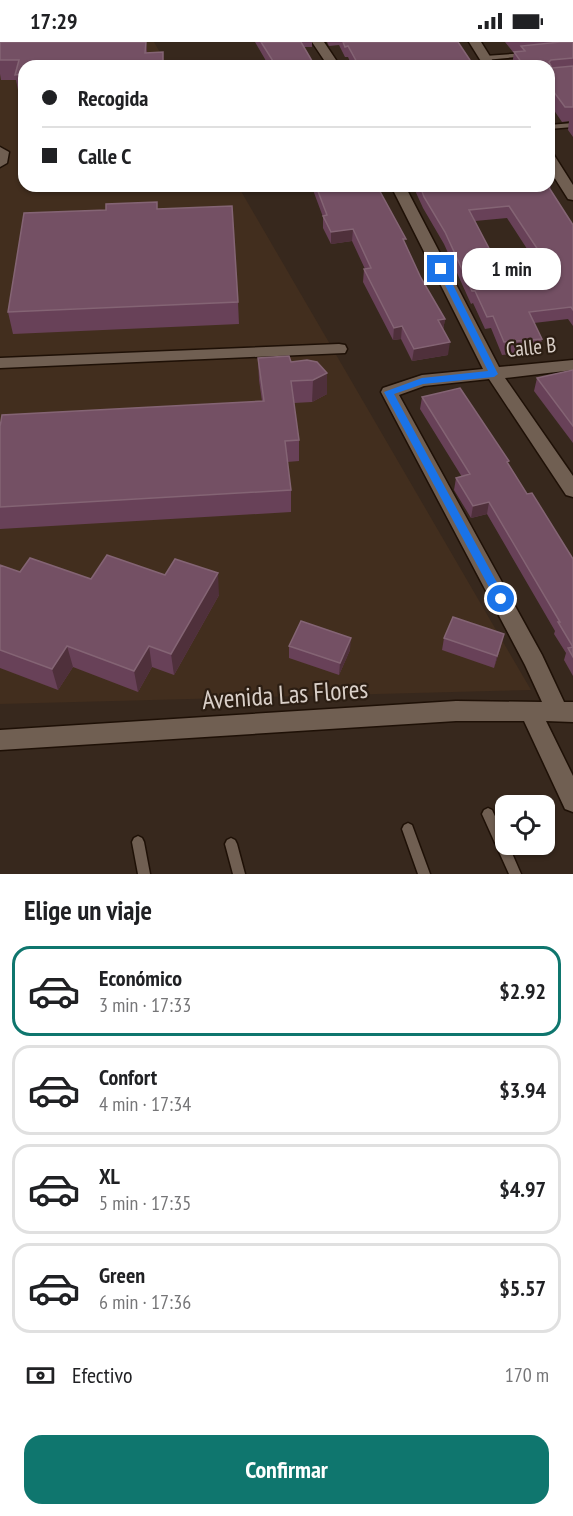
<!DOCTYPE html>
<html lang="es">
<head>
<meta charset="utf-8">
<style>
  :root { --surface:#fff; --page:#f2f2f2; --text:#202124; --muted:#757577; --line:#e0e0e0; --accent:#0f766e }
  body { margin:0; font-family:"PT Sans Narrow",sans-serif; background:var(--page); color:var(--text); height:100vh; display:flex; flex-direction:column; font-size:22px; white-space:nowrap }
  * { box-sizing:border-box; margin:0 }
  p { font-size:20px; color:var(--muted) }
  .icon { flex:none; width:33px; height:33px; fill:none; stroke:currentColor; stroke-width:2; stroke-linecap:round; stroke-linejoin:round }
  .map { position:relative; height:832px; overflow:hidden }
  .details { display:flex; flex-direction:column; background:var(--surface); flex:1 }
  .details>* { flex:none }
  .guide { position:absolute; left:18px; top:18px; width:537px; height:132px; border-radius:18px; box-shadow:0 2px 4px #0004; display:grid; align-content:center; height:132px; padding:0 24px; background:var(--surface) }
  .fabs { position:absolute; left:495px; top:753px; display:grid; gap:12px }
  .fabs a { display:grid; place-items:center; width:60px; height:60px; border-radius:12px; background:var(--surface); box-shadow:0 2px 4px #0004; font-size:30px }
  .end { position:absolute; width:27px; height:27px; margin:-14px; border:8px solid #1a73e8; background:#fff; box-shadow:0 0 0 3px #fff }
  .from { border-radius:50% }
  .bubble { position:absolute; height:42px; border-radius:18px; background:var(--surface); box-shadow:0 2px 4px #0004; font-size:20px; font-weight:700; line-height:42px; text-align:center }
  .guide b { display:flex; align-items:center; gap:21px; height:57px; font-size:22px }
  .guide b+b { border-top:2px solid var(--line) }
  .guide i { width:15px; height:15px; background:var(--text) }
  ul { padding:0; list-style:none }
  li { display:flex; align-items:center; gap:18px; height:90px; margin:0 12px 9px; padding:0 12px; border:3px solid var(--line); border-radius:18px }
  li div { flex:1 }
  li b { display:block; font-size:22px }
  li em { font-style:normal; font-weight:700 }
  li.active { border-color:var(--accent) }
  li>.icon { width:54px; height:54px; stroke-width:1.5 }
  h2 { padding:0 24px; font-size:27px; line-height:72px }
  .pay { display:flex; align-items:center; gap:15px; height:66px; padding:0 24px; font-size:22px }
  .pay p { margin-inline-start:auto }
  .button { display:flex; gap:12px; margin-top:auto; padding:12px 24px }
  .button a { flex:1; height:69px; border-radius:18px; background:var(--accent); color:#fff; font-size:24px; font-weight:700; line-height:69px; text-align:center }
  .status { display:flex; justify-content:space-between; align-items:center; height:42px; padding:0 30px; background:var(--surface); direction:ltr }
  .status svg { height:16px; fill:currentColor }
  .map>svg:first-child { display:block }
  .built { fill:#422e1e }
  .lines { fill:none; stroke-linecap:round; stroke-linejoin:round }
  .service-casing { stroke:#1e1006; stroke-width:3 }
  .minor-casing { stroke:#1e1006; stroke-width:3 }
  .service { fill:#705f52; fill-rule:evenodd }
  .minor { fill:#705f52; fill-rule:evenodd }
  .wall { fill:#684158; fill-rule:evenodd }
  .shaded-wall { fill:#4f303b }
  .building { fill:#745064; stroke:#846474; stroke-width:1.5; fill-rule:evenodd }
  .route { fill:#1a73e8 }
  .labels { text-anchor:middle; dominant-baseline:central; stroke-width:4.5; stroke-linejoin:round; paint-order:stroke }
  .street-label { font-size:21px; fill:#dad0c9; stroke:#2c1e13 }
  .near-street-label { font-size:26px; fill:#dad0c9; stroke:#2c1e13 }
</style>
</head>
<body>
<div class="status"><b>17:29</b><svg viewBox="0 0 49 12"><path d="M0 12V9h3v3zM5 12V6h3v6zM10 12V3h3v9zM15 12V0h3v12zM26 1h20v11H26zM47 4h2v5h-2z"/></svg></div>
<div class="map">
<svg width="573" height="832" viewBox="0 0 573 832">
  <rect width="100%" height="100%" fill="#37281d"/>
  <path class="built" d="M 0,0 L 154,0 L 168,24 L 24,24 L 24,144 L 238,144 L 531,648 L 0,662 Z"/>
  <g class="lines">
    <defs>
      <path id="service" d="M 526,11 L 528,12 L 528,14 L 485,18 L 482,16 L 485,14 Z
        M 573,81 L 573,85 L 549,87 L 549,83 Z
        M 488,766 L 492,768 L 506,797 L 506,802 L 508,802 L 521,832 L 509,832 L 482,772 L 484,768 Z
        M 408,781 L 412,783 L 430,832 L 418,832 L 402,787 L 404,783 Z
        M 138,794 L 142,796 L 144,800 L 150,832 L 138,832 L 132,800 L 134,796 Z
        M 231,796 L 235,798 L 237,802 L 245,832 L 233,832 L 225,802 L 227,798 Z"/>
      <path id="minor" d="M 312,0 L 324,0 L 340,24 L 328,24 Z
        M 469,0 L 481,0 L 496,24 L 484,24 Z
        M 0,105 L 9,110 L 7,121 L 0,125 Z
        M 549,112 L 554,113 L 573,143 L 573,158 L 568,157 L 549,127 Z
        M 391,144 L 405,144 L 499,325 L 573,318 L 573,328 L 505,336 L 573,434 L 573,455 L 566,453 L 489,337 L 424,344 L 399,353 L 542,613 L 564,660 L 573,660 L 573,680 L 546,679 L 573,734 L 573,770 L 565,767 L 524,679 L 456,679 L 0,708 L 0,688 L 456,659 L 542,660 L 525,623 L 381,350 L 383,346 L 422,333 L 483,327 Z
        M 339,302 L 345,303 L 347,307 L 345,311 L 0,326 L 0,316 Z"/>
    </defs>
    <use href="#service" class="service-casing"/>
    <use href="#minor" class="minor-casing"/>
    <use href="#service" class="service"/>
    <use href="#minor" class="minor"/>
  </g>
  <path class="wall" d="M 0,0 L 146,0 L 147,11 L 24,24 L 24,53 L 19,53 L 16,38 L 1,38 L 0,32 Z
    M 255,0 L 312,0 L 312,5 L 304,5 L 315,24 L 269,24 Z
    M 327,0 L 458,0 L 474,24 L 352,24 L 348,15 L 345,15 L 339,3 L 329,4 Z
    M 505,0 L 573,0 L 573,95 L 568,88 L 569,79 L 562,80 L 549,61 L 549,24 L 512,24 L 514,10 L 520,9 L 513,10 Z
    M 551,143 L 550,147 L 573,183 L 573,284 L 568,277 L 534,281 L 542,297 L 539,309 L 502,313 L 491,286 L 485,287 L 473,261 L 471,262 L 444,202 L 423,166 L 413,144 ZM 507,176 L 542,230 L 509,234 L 491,210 L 475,179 Z
    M 313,144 L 377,144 L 421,236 L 445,277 L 443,288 L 448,313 L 412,319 L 401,297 L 393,298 L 363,240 L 364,227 L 365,227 L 352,199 L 331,202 L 323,186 L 323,175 L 313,148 Z
    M 157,167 L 238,260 L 239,282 L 13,292 L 8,270 Z
    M 258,316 L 291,320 L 307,318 L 327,352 L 312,360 L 294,361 L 299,398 L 299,419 L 287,420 L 291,448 L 291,470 L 0,487 L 0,385 L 262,359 L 259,338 Z
    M 573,328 L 573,401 L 534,349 L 537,336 Z
    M 422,355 L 508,423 L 527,452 L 573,517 L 573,634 L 564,618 L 566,611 L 554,592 L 555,589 L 487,472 L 471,476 L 454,448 L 456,436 L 462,435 L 420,367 Z
    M 0,523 L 20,530 L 91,537 L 219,553 L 174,633 L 152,625 L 138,650 L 73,625 L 58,648 L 0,626 Z
    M 444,596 L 501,604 L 494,626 L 442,608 Z
    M 289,604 L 350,608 L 339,633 L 289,616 Z"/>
  <path class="shaded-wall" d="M 353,187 L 352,199 L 331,202 L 331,190 Z
    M 445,277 L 443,289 L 438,278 Z
    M 402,284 L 401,297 L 393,298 L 394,286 Z
    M 450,300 L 448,313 L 412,319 L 414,307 Z
    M 327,331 L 327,352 L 312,360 L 313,338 Z
    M 489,460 L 487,472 L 471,476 L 473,464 Z
    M 218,531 L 219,553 L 174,633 L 171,612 Z
    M 504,592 L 501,604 L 494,626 L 497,614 Z
    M 351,596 L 350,608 L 339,633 L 340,621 Z
    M 67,604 L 73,625 L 58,648 L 52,627 Z
    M 149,604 L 152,625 L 138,650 L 134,629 Z"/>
  <path class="building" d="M 0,0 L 146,0 L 145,11 L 163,10 L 163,24 L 24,24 L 24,32 L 15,33 L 19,18 L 0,18 Z
    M 261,0 L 301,0 L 315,24 L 276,24 Z
    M 343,0 L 458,0 L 474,24 L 359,24 L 348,4 L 345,5 Z
    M 560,0 L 573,0 L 573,16 L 551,18 L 549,20 L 552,26 L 573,24 L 573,65 L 565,65 L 551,46 L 549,46 L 549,24 L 524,24 L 514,10 L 525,9 L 521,4 Z
    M 316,144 L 377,144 L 406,197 L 403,197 L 421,236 L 445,277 L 438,278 L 450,300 L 414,307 L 402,284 L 394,286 L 364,227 L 371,226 L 353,187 L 331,190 L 323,174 L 327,173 Z
    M 420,144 L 548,144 L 573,183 L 573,268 L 571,265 L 529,270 L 542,297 L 504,300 L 493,274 L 487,275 L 475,249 L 472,249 L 445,190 L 424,155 ZM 509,164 L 552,229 L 509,234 L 495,210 L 491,210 L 469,168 Z
    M 157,160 L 157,167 L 232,164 L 238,260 L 8,270 L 24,171 L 106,168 L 106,162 Z
    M 289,314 L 291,320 L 307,318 L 317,320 L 327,331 L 313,338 L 291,339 L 299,398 L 285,399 L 291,448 L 0,465 L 0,385 L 2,373 L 264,359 L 258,316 Z
    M 573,328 L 573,384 L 537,336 Z
    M 460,346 L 509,419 L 507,420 L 527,452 L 532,451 L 573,517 L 573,615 L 568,606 L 573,605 L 558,580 L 560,580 L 489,460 L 473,464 L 456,436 L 470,432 L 422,355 Z
    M 107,513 L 165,533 L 175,517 L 218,531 L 171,612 L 149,604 L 134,629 L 67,604 L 52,627 L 0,608 L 0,523 L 20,530 L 30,516 L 91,537 Z
    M 453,575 L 504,592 L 497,614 L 444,596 Z
    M 301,579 L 351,596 L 340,621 L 289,604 Z"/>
  <path class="route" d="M 441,225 L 445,227 L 498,332 L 494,335 L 423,342 L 394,352 L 506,557 L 501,561 L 497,560 L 384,350 L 422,336 L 488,329 L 437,227 Z"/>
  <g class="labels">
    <g class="street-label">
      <text transform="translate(531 305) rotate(-6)">Calle B</text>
    </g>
    <g class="near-street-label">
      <text transform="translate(285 652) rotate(-4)">Avenida Las Flores</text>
    </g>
  </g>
</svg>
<div class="fabs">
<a><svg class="icon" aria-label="locate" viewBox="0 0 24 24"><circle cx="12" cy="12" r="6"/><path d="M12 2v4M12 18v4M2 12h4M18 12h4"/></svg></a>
</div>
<i class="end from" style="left:501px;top:557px"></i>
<i class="end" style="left:441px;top:227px"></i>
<div class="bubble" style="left:462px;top:206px;width:99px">1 min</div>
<div class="guide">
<b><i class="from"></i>Recogida</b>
<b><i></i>Calle C</b>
</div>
</div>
<section class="details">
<h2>Elige un viaje</h2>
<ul>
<li class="active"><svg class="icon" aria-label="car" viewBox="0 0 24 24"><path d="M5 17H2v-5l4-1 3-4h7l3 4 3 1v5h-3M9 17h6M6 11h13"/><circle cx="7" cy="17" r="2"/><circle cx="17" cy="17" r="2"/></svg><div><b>Económico</b><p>3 min · 17:33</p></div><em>$2.92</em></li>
<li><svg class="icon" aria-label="car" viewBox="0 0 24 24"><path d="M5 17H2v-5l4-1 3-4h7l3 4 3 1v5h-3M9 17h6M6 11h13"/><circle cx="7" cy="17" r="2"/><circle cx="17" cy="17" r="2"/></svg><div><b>Confort</b><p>4 min · 17:34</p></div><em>$3.94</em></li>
<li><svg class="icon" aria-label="car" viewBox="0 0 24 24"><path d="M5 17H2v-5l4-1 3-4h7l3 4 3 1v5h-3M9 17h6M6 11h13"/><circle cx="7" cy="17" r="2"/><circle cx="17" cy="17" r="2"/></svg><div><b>XL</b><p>5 min · 17:35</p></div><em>$4.97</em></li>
<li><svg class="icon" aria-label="car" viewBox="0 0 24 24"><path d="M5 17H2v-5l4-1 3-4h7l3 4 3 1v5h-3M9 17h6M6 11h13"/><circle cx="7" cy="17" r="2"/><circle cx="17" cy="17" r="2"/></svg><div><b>Green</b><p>6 min · 17:36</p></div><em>$5.57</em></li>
</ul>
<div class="pay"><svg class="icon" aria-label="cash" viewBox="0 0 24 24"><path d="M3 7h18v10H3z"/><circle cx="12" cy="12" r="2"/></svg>Efectivo<p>170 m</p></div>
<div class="button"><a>Confirmar</a></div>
</section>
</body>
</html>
